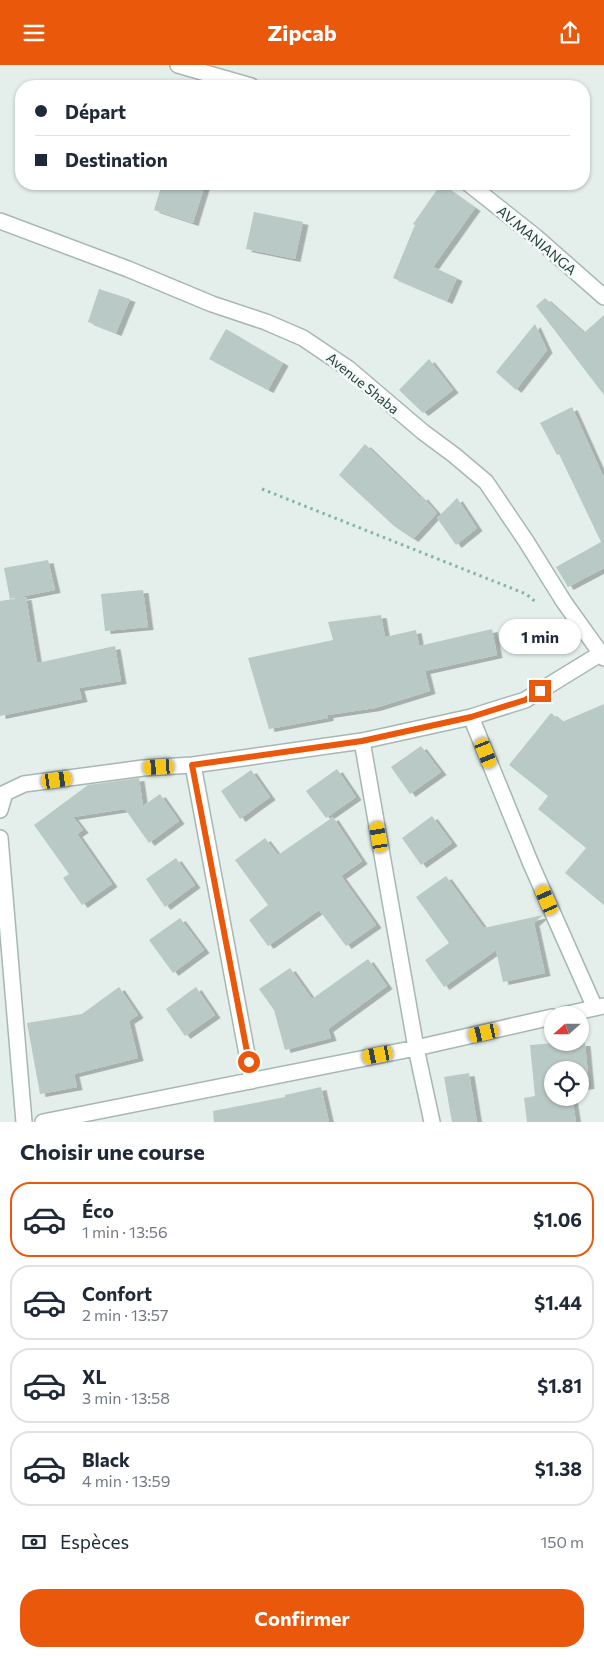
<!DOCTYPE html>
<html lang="fr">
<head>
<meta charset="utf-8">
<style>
  :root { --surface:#fff; --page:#f6f6f7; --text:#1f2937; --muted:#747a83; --line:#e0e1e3; --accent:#ea580c }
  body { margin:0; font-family:Commissioner,sans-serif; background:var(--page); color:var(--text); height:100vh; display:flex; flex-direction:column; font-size:19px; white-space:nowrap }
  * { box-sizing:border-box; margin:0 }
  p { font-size:16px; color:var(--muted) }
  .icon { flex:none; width:28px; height:28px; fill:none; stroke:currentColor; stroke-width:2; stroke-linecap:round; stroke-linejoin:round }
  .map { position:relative; height:1057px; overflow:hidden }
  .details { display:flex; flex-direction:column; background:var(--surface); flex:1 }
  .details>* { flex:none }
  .top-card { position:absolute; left:15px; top:15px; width:575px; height:110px; border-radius:20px; box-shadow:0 1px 4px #0004; display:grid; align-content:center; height:110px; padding:0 20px; background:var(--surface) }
  .needle { width:32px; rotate:249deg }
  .buttons { position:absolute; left:544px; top:941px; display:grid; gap:10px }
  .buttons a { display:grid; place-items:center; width:45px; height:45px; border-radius:50%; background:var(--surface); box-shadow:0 1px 4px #0004; font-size:25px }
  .end { position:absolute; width:22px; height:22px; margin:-11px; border:6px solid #ea580c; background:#fff; box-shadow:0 0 0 2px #fff }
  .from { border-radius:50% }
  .bubble { position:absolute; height:35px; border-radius:18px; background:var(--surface); box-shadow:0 1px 4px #0004; font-size:16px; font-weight:700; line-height:35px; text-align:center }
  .car { position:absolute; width:15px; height:30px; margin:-15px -8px; border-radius:6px; box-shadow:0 0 4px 1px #0007; background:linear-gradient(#f5c518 24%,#345 0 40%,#f5c518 0 76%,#345 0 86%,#f5c518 0) }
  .top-card b { display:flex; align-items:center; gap:18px; height:48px; font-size:19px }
  .top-card b+b { border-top:1px solid var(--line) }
  .top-card i { width:12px; height:12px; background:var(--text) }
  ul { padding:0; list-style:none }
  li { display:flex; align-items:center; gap:15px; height:75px; margin:0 10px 8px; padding:0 10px; border:2px solid var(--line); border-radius:20px }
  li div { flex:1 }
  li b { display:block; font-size:19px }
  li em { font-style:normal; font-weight:700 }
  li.selected { border-color:var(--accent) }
  li>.icon { width:45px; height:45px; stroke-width:1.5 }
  h2 { padding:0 20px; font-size:22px; line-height:60px }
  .pay { display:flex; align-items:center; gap:12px; height:55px; padding:0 20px; font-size:19px }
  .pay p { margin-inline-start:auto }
  .button { display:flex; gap:10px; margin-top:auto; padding:10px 20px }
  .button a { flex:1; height:58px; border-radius:20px; background:var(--accent); color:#fff; font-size:20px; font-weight:700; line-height:58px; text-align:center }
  header { display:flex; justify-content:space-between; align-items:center; height:65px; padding:0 20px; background:var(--accent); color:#fff; font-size:22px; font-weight:700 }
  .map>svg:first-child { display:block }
  .building { fill:#b9c9c5; filter:url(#shadow) }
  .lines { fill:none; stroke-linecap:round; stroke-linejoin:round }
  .minor-casing { stroke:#a6b7b4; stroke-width:18 }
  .path { stroke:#82b4ad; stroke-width:3; stroke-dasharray:2.5 4; stroke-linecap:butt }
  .minor { stroke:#fff; stroke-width:15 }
  .route { stroke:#ea580c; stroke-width:6 }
  .labels { text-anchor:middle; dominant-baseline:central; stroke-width:5; stroke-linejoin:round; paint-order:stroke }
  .street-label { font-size:14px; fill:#22413e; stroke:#f5faf8 }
</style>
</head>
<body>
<header><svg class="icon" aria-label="menu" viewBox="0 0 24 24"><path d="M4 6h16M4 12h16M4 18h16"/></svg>Zipcab<svg class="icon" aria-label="share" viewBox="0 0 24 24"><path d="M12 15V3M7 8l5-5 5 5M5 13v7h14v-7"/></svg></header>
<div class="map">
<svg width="604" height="1057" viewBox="0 0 604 1057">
  <defs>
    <filter id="shadow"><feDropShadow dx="5.5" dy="3" stdDeviation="0" flood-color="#0004"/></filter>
  </defs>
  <rect width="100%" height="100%" fill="#e4eeeb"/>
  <path class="building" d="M 162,119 L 205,119 L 193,158 L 154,145 Z
    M 441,119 L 475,143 L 433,202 L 457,213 L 447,236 L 393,213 L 415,160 L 413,159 Z
    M 254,147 L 303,157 L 295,194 L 246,184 Z
    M 99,224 L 130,234 L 116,268 L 88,257 Z
    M 545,233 L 584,268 L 604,250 L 604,330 L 536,241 Z
    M 535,259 L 547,285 L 516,325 L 496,307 Z
    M 226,264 L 283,298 L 268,325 L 209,294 Z
    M 429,294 L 453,325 L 423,348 L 399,325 Z
    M 572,342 L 604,413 L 604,503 L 568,522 L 556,502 L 601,477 L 559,389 L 557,390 L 540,358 Z
    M 365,379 L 421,433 L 422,431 L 437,448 L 413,474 L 394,461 L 339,410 Z
    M 457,433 L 477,463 L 456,480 L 437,453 Z
    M 48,495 L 55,525 L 10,534 L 4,503 Z
    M 143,525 L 148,562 L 105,566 L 101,529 Z
    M 26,532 L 37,598 L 115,581 L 121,616 L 79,623 L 82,634 L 0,651 L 0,536 Z
    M 381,550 L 385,572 L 416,565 L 419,581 L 492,564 L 497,590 L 425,606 L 430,626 L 375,643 L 328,650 L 328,653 L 269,664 L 248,593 L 333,575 L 328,557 Z
    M 604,639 L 604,840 L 565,808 L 586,783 L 538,744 L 548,731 L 509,700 L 551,648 L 562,657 Z
    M 421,681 L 441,707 L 410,729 L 391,702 Z
    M 337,704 L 356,732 L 326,753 L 306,726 Z
    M 251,705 L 270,732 L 240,754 L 221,726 Z
    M 139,713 L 143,741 L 160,729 L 179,756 L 149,778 L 125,744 L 73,752 L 83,765 L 77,769 L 112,819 L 82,840 L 63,813 L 69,809 L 34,760 L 88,720 Z
    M 432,751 L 452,778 L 421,800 L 402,773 Z
    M 333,752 L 362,796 L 341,811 L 376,860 L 346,881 L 319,845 L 268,881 L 249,855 L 268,840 L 235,795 L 265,773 L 278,790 Z
    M 176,793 L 195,820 L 165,842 L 146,814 Z
    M 446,811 L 484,863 L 543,850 L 534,858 L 545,908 L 503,917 L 496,885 L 444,922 L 425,895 L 449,878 L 416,832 Z
    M 180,853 L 204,885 L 173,908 L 149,875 Z
    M 368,894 L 387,921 L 328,964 L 331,973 L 285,985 L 274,945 L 259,924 L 290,903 L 312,934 Z
    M 119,922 L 138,950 L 129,956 L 138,993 L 74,1009 L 77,1022 L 40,1029 L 27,958 L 82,949 Z
    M 196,922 L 215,950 L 185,971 L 166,944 Z
    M 555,978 L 585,978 L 589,1021 L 580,1022 L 580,1005 L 552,1005 L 552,1032 L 572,1032 L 576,1057 L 527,1057 L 524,1033 L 535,1031 L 530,980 Z
    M 469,1008 L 477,1057 L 452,1057 L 444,1012 Z
    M 321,1022 L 329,1057 L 214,1057 L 213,1046 L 285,1032 L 285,1030 Z"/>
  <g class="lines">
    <defs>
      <path id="minor" d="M 178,0 L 251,21
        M 469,119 L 536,172 L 604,232
        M 0,156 L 128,204 L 212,239 L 266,257 L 303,273 L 349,304 L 423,367 L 454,390 L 486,417 L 526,476 L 564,537 L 604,593
        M 471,652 L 531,799 L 595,943
        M 362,676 L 416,983 L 432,1057
        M 193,700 L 252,1016
        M 0,745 L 5,728 L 24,719 L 143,703 L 193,700 L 362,676 L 471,652 L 525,635 L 600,589
        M 0,773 L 24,1057
        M 563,950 L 603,941
        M 43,1057 L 416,983 L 552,952"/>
    </defs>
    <use href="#minor" class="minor-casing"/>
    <path class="path" d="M 262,424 L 526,529 L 537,538"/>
    <use href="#minor" class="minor"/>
  </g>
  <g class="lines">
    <path class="route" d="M 249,997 L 192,700 L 362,676 L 471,652 L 525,635 L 540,626"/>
  </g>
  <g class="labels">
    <g class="street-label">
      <text transform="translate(537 175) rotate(40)">AV.MANIANGA</text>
      <text transform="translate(363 318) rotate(39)">Avenue Shaba</text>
    </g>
  </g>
</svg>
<div class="buttons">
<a><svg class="needle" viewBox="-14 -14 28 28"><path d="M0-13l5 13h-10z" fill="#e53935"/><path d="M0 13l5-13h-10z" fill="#747a83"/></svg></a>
<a><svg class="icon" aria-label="locate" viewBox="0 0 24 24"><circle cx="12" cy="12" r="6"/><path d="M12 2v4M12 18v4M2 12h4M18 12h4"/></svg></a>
</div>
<i class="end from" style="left:249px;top:997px"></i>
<i class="end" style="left:540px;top:626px"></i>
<div class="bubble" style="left:499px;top:554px;width:82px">1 min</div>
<i class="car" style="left:486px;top:688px;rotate:158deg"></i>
<i class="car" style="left:159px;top:702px;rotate:267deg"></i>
<i class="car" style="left:57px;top:715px;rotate:82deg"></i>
<i class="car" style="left:379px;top:772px;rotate:350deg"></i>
<i class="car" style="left:547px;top:835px;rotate:336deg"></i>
<i class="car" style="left:484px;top:968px;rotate:257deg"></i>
<i class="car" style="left:378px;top:990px;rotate:259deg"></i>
<div class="top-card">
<b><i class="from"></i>Départ</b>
<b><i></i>Destination</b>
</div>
</div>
<section class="details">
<h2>Choisir une course</h2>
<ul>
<li class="selected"><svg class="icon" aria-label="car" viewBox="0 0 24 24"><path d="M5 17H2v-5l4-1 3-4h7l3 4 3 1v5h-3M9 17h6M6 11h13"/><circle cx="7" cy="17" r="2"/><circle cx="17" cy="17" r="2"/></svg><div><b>Éco</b><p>1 min · 13:56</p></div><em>$1.06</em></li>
<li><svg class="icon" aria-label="car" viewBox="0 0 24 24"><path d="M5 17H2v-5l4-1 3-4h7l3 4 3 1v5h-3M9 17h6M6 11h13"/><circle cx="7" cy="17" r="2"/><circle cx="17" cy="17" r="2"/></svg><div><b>Confort</b><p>2 min · 13:57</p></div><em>$1.44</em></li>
<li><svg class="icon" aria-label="car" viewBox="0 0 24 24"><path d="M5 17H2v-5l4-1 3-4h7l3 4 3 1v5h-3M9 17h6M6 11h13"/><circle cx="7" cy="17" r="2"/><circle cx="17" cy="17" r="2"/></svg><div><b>XL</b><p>3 min · 13:58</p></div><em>$1.81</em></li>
<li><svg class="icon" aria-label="car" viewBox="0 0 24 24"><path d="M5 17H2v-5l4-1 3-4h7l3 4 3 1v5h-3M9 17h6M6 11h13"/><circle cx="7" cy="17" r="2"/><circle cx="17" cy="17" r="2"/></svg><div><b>Black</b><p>4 min · 13:59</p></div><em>$1.38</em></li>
</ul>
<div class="pay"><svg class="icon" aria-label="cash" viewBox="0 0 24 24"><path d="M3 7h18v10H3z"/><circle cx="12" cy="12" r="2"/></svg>Espèces<p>150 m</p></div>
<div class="button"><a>Confirmer</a></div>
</section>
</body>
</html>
